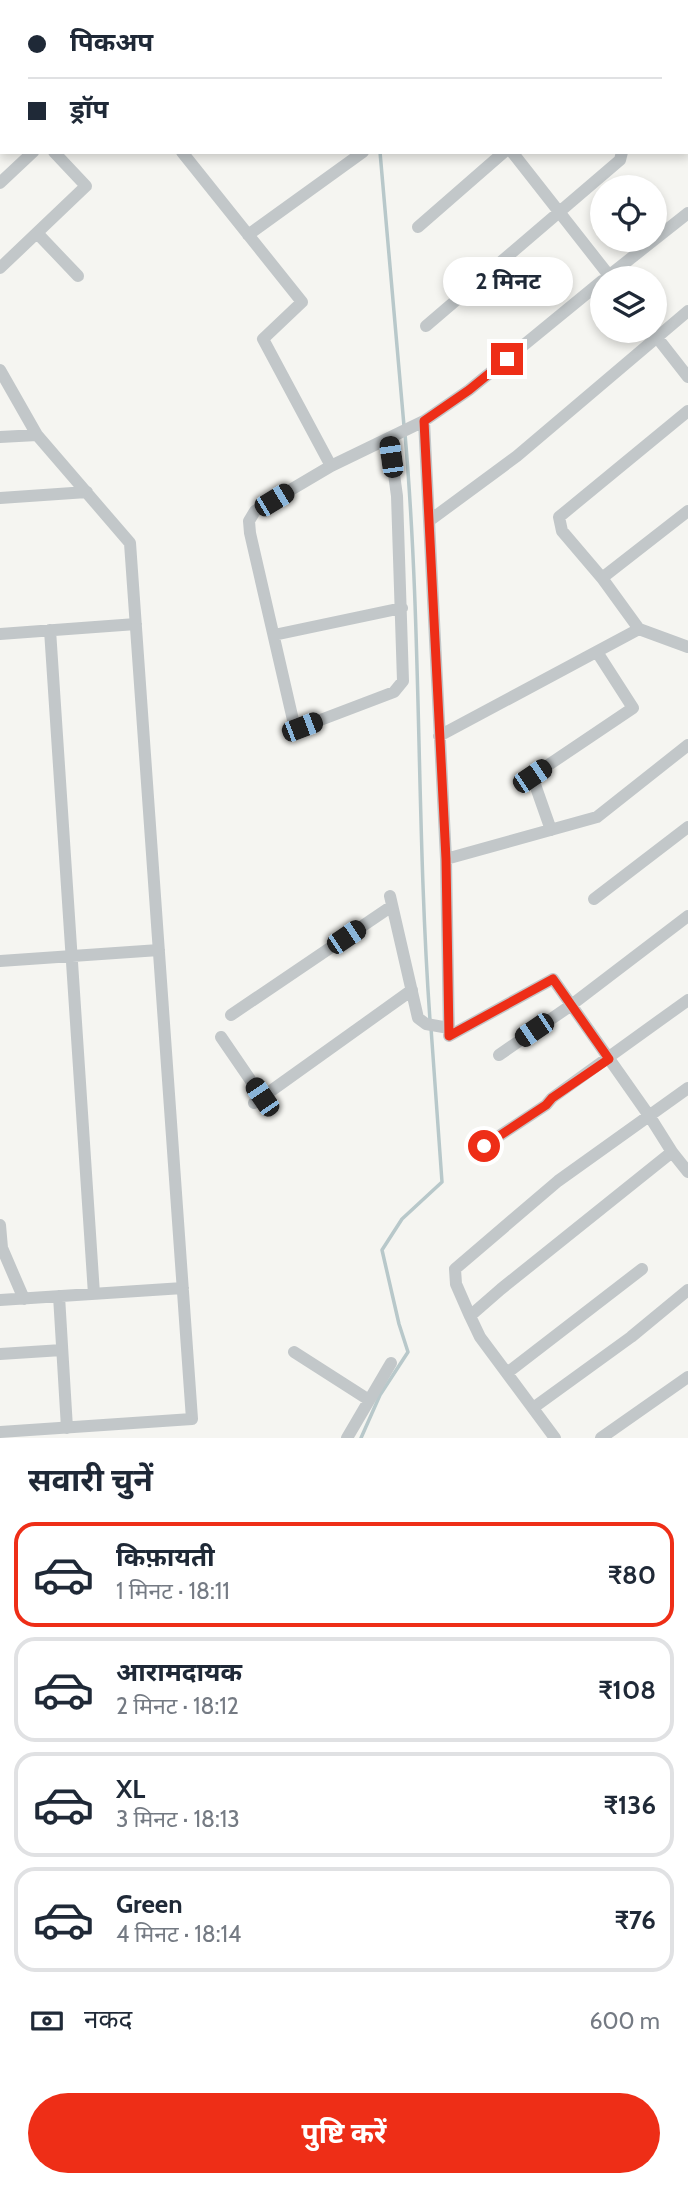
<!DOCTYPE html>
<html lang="hi">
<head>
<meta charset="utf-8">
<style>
  :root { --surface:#fff; --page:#f2f2f3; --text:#1f2937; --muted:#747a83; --line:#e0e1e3; --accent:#ee2e17 }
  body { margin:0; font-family:Cabin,"Noto Sans Devanagari",sans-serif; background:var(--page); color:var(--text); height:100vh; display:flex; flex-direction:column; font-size:26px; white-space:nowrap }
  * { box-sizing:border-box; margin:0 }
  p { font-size:23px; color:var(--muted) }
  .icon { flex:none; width:38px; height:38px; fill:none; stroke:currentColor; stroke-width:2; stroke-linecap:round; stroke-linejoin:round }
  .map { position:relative; height:1438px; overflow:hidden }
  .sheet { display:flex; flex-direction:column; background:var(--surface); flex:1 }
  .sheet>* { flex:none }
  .top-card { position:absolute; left:0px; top:0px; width:690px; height:154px; box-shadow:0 4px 10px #0003; display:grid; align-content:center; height:154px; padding:0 28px; background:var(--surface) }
  .fabs { position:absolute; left:590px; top:175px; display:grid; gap:14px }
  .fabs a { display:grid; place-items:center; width:77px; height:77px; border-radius:50%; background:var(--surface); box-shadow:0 4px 10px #0003; font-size:35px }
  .end { position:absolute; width:32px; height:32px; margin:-16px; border:9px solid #ee2e17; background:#fff; box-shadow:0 0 0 4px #fff }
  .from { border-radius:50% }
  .bubble { position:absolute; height:49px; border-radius:24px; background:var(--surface); box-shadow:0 4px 10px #0003; font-size:23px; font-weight:700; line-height:49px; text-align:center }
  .car { position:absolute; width:21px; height:42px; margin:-21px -10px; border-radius:9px; box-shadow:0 0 5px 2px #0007; background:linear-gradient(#222 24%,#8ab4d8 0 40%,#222 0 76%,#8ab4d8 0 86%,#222 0) }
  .top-card b { display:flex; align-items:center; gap:24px; height:66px; font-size:26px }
  .top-card b+b { border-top:2px solid var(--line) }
  .top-card i { width:18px; height:18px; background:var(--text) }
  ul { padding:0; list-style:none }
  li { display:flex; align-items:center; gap:21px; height:105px; margin:0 14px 10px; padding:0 14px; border:4px solid var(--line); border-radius:21px }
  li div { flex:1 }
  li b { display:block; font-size:26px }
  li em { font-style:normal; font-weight:700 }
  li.selected { border-color:var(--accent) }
  li>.icon { width:63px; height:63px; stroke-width:1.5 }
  h2 { padding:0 28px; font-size:32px; line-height:84px }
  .pay { display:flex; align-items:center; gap:18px; height:77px; padding:0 28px; font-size:26px }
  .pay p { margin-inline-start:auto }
  .cta { display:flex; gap:14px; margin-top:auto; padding:14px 28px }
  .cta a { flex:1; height:80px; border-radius:42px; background:var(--accent); color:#fff; font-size:28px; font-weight:700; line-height:80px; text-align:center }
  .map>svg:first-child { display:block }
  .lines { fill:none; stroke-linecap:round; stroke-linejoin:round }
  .stream { stroke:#b8c8ca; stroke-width:3.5 }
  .minor { stroke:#c2c7c9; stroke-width:12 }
  .route { stroke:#ee2e17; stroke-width:9 }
</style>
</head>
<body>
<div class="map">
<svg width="688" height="1438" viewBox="0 0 688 1438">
  <rect width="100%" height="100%" fill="#f5f5f1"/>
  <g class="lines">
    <path class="stream" d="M 368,0 L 368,2
      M 380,152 L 404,426
      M 405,434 C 422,629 416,825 430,1020
      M 361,1438 L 380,1395 L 408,1352 L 399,1324 L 382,1250 L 402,1219 L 442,1182 L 431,1028"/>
    <path class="minor" d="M 54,0 L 56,2
      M 353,0 L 353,2
      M 396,0 L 398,2
      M 214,2 L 216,0
      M 581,2 L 584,0
      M 678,2 L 680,0
      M 0,96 L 2,98
      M 182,152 L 302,302 L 263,339 L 331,466
      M 512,152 L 611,278
      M 0,183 L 33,152
      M 418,227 L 504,152
      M 37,233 L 78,276
      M 248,235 L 363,152
      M 0,268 L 86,186 L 54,152
      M 606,278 L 688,213
      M 426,326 L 620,160 L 622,152
      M 652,331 L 688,377
      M 0,370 L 37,435 L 130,543 L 192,1419 L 0,1432
      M 688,411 L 559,517 L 562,531 L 602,578 L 688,511
      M 424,421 L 446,859 L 449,1036 L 553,979 L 650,1117 L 672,1152 L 688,1172
      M 0,437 L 37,435
      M 389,438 L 397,496 L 403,681 L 394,692 L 302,727 L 293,720 L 250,533 L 249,521 L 255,511 L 331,466 L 424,421 L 469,390 L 602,281
      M 0,498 L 87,492
      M 429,521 L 517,456 L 688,311
      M 602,578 L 639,629 L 688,647
      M 50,630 L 94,1294
      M 0,634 L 136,624
      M 274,635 L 402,608
      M 439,736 L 639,629
      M 551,830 L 532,776 L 633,708 L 597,652
      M 446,859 L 597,817 L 688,745
      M 390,896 L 418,1018 L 426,1024 L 449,1028
      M 594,899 L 688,827
      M 0,961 L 159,950
      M 231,1015 L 392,906
      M 221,1037 L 262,1097
      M 499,1055 L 570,1006 L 688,916
      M 254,1103 L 412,990
      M 484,1146 L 546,1105 L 552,1098 L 688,1000
      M 0,1225 L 2,1248 L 24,1299
      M 59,1296 L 67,1428
      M 0,1300 L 183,1288
      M 470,1316 L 456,1284 L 455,1269 L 558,1181 L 688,1088
      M 294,1352 L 369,1400
      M 0,1354 L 62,1350
      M 507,1373 L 642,1269
      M 533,1408 L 631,1337 L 688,1290
      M 347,1438 L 391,1363
      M 555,1438 L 480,1337 L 470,1316 L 501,1289 L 672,1152
      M 601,1438 L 688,1377"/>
  </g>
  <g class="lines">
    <path class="route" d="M 484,1146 L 546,1105 L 552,1098 L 609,1059 L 553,979 L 449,1036 L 446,859 L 424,421 L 469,390 L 507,359"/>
  </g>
</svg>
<div class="fabs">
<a><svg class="icon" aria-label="locate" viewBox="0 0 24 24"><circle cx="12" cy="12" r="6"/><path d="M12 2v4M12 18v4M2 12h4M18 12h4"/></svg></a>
<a><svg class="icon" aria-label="layers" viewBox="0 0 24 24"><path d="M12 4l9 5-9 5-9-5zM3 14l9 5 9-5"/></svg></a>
</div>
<i class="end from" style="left:484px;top:1146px"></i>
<i class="end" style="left:507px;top:359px"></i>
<div class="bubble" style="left:443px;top:257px;width:130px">2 मिनट</div>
<i class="car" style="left:391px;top:457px;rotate:352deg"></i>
<i class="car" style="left:274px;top:500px;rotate:59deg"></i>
<i class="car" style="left:302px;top:727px;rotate:69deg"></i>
<i class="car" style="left:532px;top:776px;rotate:56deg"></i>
<i class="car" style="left:346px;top:937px;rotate:56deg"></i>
<i class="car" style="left:534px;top:1030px;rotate:236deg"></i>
<i class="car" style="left:262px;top:1097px;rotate:326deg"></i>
<div class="top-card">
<b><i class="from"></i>पिकअप</b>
<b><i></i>ड्रॉप</b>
</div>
</div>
<section class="sheet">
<h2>सवारी चुनें</h2>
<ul>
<li class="selected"><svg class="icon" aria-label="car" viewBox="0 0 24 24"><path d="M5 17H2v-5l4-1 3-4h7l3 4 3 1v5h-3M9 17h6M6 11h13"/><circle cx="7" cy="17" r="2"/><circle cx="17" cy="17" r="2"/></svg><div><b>किफ़ायती</b><p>1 मिनट · 18:11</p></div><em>₹80</em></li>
<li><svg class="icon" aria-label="car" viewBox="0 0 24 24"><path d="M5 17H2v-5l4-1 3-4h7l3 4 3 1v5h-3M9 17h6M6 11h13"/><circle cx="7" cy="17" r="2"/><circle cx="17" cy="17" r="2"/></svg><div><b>आरामदायक</b><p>2 मिनट · 18:12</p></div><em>₹108</em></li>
<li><svg class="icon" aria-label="car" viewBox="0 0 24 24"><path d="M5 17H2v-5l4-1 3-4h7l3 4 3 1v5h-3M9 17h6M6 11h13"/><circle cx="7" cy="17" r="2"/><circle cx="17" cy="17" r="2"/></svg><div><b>XL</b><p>3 मिनट · 18:13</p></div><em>₹136</em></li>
<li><svg class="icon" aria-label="car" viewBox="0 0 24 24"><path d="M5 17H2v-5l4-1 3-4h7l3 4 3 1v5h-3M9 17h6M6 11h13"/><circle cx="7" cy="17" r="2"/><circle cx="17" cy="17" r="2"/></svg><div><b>Green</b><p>4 मिनट · 18:14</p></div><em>₹76</em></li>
</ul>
<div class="pay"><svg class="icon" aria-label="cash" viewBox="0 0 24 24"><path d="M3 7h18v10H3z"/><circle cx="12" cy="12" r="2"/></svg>नकद<p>600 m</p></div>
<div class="cta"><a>पुष्टि करें</a></div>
</section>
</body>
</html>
